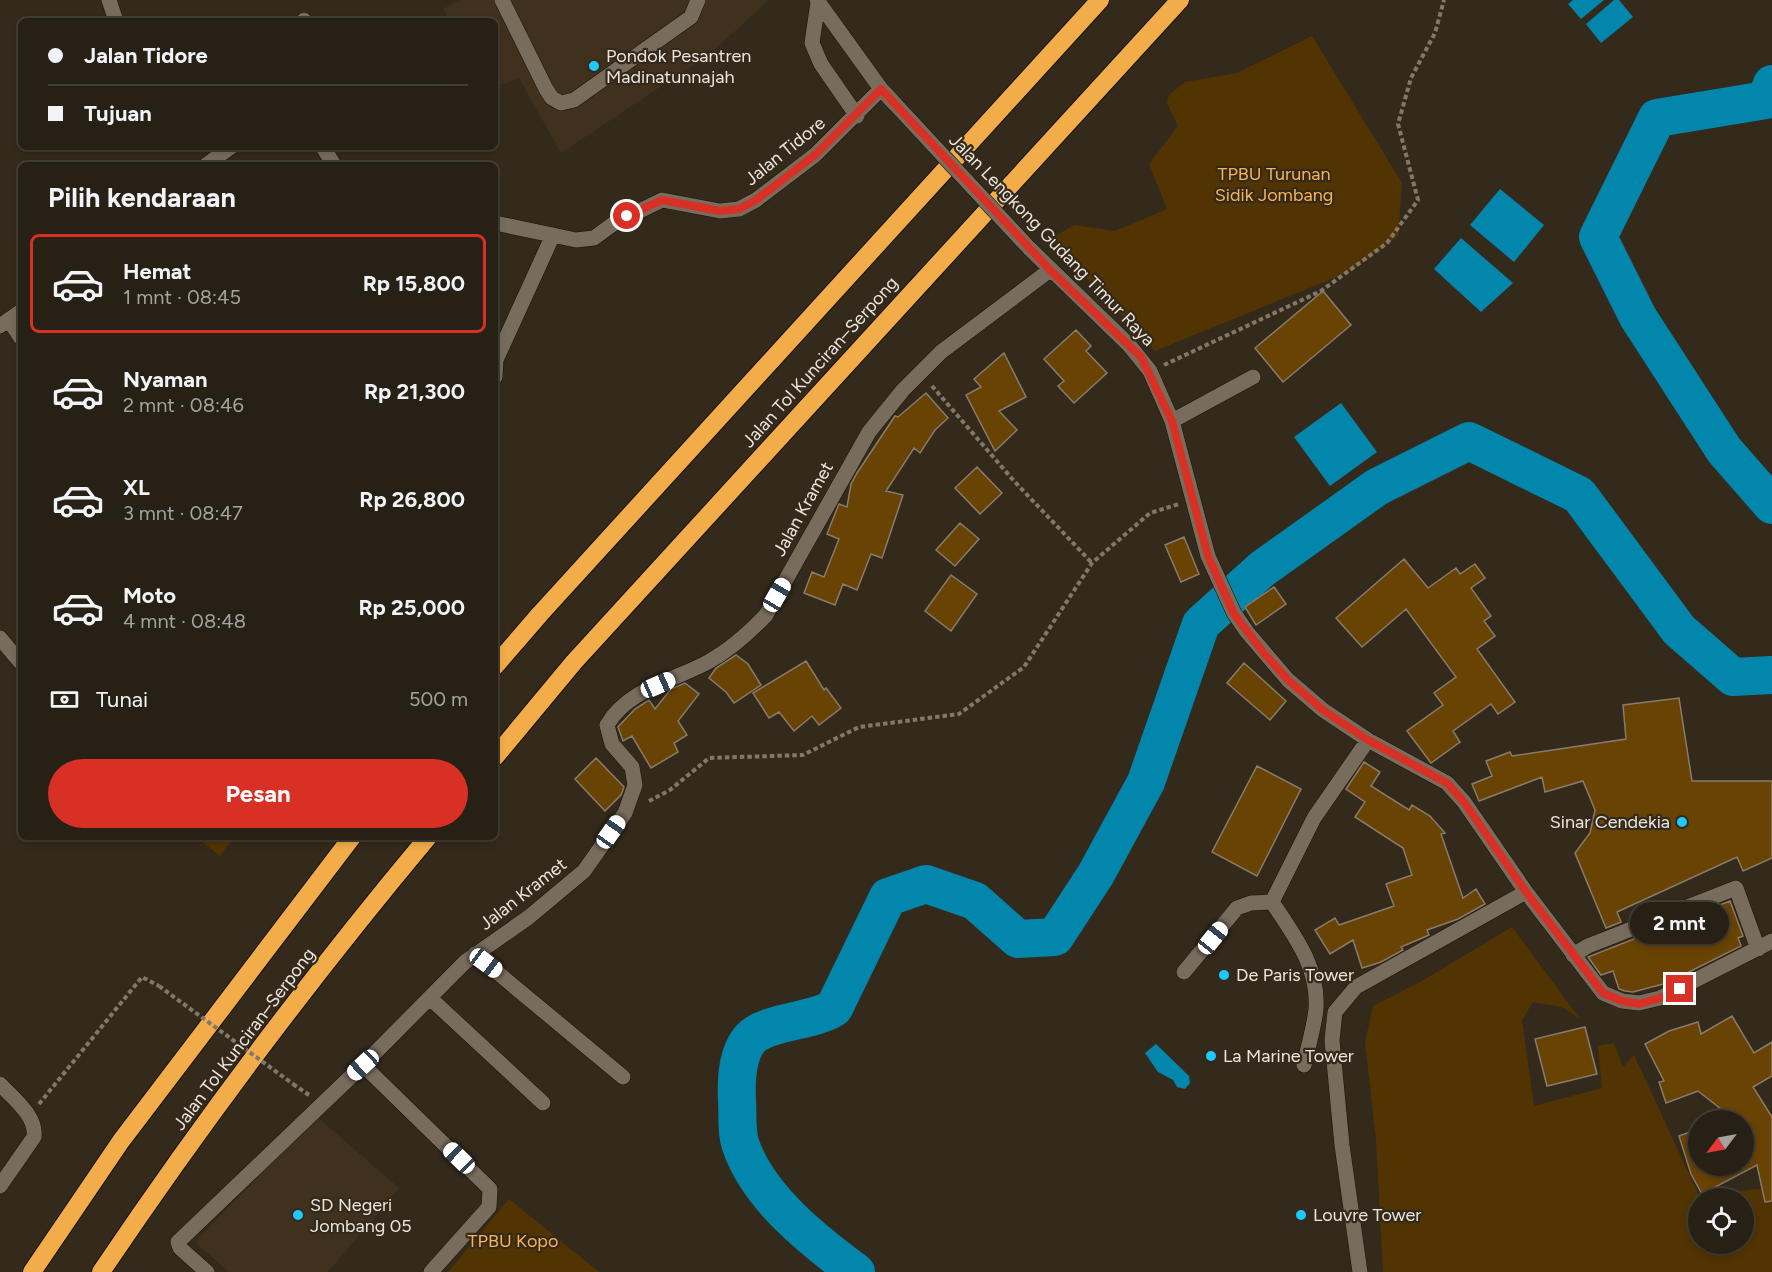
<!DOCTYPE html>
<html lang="id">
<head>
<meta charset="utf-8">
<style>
  :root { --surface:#272015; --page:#2f281e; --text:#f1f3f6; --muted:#a4a3a0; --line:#433e34; --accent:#d93025 }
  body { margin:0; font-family:Figtree,sans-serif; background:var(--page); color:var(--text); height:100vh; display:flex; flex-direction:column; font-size:22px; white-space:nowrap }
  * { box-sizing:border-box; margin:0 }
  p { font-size:20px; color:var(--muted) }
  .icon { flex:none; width:33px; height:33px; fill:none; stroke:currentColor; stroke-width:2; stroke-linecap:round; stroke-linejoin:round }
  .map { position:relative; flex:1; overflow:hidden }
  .panel { position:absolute; left:18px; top:162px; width:480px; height:678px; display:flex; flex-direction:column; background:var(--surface); border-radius:9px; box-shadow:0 3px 9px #0003,0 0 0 2px var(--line) }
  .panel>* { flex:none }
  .hud { position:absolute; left:18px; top:18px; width:480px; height:132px; border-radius:9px; box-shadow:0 3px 9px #0003,0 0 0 2px var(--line); display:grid; align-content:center; height:132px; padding:0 30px; background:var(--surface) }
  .needle { width:39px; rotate:238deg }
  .tools { position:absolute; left:1688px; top:1110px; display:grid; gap:12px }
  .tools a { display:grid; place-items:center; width:66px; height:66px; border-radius:50%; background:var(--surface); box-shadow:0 3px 9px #0003,0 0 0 2px var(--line); font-size:30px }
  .end { position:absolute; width:27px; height:27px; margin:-14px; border:8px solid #d93025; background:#fff; box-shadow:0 0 0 3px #fff }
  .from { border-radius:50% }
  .bubble { position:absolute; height:42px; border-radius:21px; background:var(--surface); box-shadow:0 3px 9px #0003,0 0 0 2px var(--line); font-size:20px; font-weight:700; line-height:42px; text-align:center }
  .car { position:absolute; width:18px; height:36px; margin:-18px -9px; border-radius:8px; box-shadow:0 0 4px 2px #0007; background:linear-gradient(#fff 24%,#345 0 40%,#fff 0 76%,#345 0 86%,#fff 0) }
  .hud b { display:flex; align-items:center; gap:21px; height:57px; font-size:22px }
  .hud b+b { border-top:2px solid var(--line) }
  .hud i { width:15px; height:15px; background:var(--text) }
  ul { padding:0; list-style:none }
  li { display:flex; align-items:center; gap:18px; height:99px; margin:0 12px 9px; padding:0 18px; border:3px solid transparent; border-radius:9px }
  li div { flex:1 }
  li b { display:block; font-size:22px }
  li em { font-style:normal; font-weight:700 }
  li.selected { border-color:var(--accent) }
  li>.icon { width:54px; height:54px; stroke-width:1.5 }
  h2 { padding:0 30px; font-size:27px; line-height:72px }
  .pay { display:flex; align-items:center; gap:15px; height:66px; padding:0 30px; font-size:22px }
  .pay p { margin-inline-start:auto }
  .button { display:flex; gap:12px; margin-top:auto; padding:12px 30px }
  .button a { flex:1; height:69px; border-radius:36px; background:var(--accent); color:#fff; font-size:24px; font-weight:700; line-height:69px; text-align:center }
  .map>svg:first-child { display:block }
  .built { fill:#3f311e }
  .green { fill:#523402 }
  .water { fill:#0386ab }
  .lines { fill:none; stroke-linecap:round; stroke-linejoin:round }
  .river { stroke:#0386ab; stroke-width:38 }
  .building { fill:#694303; stroke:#887b6c; stroke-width:1.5 }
  .minor-casing { stroke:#1b1206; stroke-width:16 }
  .highway-casing { stroke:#1b1206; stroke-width:20 }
  .path { stroke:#81786c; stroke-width:4; stroke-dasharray:4.5 3; stroke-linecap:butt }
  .minor { stroke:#786c5d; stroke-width:15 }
  .highway { stroke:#f2ad4a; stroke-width:18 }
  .minor-bridge-casing { stroke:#1b1206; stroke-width:16; stroke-linecap:butt }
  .path-bridge { stroke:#81786c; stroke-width:4; stroke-dasharray:4.5 3; stroke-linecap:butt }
  .minor-bridge { stroke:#786c5d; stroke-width:15 }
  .route { stroke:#d93025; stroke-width:8 }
  .poi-dot { fill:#1ec9fd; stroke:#342a1c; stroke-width:2 }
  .labels { text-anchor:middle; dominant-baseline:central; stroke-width:4.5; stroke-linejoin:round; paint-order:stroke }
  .poi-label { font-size:18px; fill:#ece5dd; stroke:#342a1c; text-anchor:start }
  .street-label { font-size:18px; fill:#ece5dd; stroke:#342a1c }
  .park-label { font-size:18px; fill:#fbb452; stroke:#342a1c }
</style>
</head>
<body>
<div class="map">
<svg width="1772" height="1272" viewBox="0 0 1772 1272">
  <rect width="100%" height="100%" fill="#342a1c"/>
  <path class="built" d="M 460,0 L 769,0 L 711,53 L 561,153 L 519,78 L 495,87 L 495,21 L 450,21 L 443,9 Z
    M 316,1116 L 399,1188 L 328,1272 L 229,1272 L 195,1242 Z"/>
  <path class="green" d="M 1312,36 L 1402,183 L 1398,236 L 1351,271 L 1155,351 L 1050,239 L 1074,225 L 1115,231 L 1167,209 L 1149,164 L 1178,126 L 1167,103 L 1169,95 L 1185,82 L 1237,73 Z
    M 196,837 L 234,837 L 220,856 Z
    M 1512,927 L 1580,1019 L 1562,1007 L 1533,1002 L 1522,1020 L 1534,1106 L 1602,1088 L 1598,1046 L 1614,1043 L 1623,1067 L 1634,1055 L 1700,1198 L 1698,1198 L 1698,1244 L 1743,1244 L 1743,1198 L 1724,1198 L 1737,1191 L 1772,1188 L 1772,1272 L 1383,1272 L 1376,1140 L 1365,1042 L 1373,1006 L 1420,982 Z
    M 509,1199 L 599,1272 L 448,1272 Z"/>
  <path class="water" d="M 1573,0 L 1604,0 L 1581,19 L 1568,4 Z
    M 1614,0 L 1619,0 L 1633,17 L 1601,43 L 1586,24 Z
    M 1500,189 L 1544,225 L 1514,262 L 1470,225 Z
    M 1461,238 L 1513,283 L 1481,312 L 1434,269 Z
    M 1341,403 L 1377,452 L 1330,486 L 1294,437 Z
    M 1156,1044 L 1189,1076 L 1190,1083 L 1185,1089 L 1177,1087 L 1173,1080 L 1158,1072 L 1145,1053 Z"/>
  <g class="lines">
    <path class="river" d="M 1772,84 L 1766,100 L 1657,118 L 1598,237 L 1638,317 L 1724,450 L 1772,505
      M 856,1272 C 814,1241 759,1198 741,1146 C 736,1133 738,1114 737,1100 C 736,1082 737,1054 750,1039 C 765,1021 812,1022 834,1008 L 888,897 L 926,884 L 975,901 L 1018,939 L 1055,937 L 1096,874 L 1146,782 L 1201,624 L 1262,569 L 1377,487 L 1469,441 L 1579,495 L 1679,630 L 1733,677 L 1772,675"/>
  </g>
  <path class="building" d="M 1323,291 L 1351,325 L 1283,382 L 1255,348 Z
    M 1076,330 L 1091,346 L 1086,351 L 1107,373 L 1074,403 L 1058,386 L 1064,381 L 1044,359 Z
    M 1004,353 L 1026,397 L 999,411 L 1017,430 L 995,451 L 966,395 L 981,387 L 974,379 Z
    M 926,393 L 948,418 L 935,430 L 920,453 L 914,448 L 886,491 L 903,495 L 882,558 L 871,554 L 857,590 L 843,584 L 835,605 L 804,593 L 812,572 L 824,577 L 839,539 L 827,534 L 839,504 L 847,507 L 851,484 L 857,473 L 895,416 L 898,417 Z
    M 977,467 L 1002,493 L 980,514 L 955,488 Z
    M 960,523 L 979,539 L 955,566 L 936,550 Z
    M 1184,537 L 1199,574 L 1181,582 L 1165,545 Z
    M 1404,559 L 1428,588 L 1456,568 L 1460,574 L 1475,564 L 1485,578 L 1471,588 L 1491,616 L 1484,621 L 1495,636 L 1477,649 L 1515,702 L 1498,714 L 1491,704 L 1453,731 L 1460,742 L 1431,763 L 1407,731 L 1443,705 L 1434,693 L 1456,677 L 1406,609 L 1362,647 L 1336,618 Z
    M 951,575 L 977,594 L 951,631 L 925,611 Z
    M 1274,587 L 1286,604 L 1256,625 L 1245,607 Z
    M 736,655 L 748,664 L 761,685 L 734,703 L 726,692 L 709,678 L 716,668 Z
    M 806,661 L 824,690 L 826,688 L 841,708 L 819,725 L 812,716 L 794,731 L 779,712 L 769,718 L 753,693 Z
    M 1244,663 L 1286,701 L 1270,720 L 1227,683 Z
    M 685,683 L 699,694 L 678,721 L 687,735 L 674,743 L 678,752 L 651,768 L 632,736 L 623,741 L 618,727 L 635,709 L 649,700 L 655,709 L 671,689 Z
    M 1679,698 L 1692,781 L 1772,781 L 1772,858 L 1743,871 L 1737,857 L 1617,912 L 1621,922 L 1606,928 L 1575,853 L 1590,833 L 1595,810 L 1583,781 L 1545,792 L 1542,777 L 1479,801 L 1472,784 L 1492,776 L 1486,761 L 1510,752 L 1512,756 L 1626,739 L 1623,705 Z
    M 596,758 L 624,787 L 621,795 L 605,811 L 575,779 Z
    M 1364,762 L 1380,772 L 1371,786 L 1409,810 L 1412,805 L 1430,816 L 1445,833 L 1441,834 L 1463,898 L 1476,889 L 1485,904 L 1458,919 L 1427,930 L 1429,935 L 1401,947 L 1403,950 L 1381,962 L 1362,968 L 1353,940 L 1330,954 L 1315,930 L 1335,918 L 1339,925 L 1394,906 L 1386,884 L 1412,875 L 1403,848 L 1355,817 L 1365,802 L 1346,789 Z
    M 1257,766 L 1301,789 L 1257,876 L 1212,852 Z
    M 1730,901 L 1743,936 L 1738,938 L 1741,946 L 1667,983 L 1633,992 L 1625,991 L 1619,989 L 1613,971 L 1601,975 L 1588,957 Z
    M 1732,1016 L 1754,1053 L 1772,1042 L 1772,1076 L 1753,1087 L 1772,1117 L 1772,1201 L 1765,1202 L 1757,1165 L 1702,1194 L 1691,1174 L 1679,1136 L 1698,1129 L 1698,1166 L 1743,1166 L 1743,1120 L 1735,1120 L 1698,1091 L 1666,1103 L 1659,1082 L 1664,1081 L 1645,1044 L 1669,1031 L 1698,1022 L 1701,1034 Z
    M 1585,1027 L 1597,1074 L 1547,1086 L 1535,1039 Z"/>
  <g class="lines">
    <defs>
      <path id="minor" d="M 109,0 L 116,21
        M 502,0 L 546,89 L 552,98 L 561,103 L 574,100 L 691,17 L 698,0
        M 817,0 L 881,89 L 896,105
        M 818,2 L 812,43 L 821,64 L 857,116
        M 304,20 L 304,21
        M 323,147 L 334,165
        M 206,165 L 231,147
        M 495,223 L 576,240 L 594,238 L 613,224 L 662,200 L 720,211 L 739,209 L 756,200 L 815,155 L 881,89
        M 1029,248 L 1129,345 L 1150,371 L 1172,421 L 1208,556 L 1234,613 L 1247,632 L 1288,680 L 1323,710 L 1368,740 L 1447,783 L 1464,802 L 1526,892 L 1603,993 L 1622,1001 L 1639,1003 L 1660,998 L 1772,941
        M 9,320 L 21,338
        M 0,326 L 21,311
        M 495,377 L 496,360 L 553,235
        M 1172,421 L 1253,377
        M 0,638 L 21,663
        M 475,954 L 623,1077
        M 1573,955 L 1588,946 L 1736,888 L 1758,949
        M 1184,972 L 1237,908 L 1251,903 L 1272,902
        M 430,998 L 543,1103
        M 363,1065 L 490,1189 L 489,1207 L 431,1272
        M 1304,1065 C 1308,1047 1314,1028 1316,1009 C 1319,967 1294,935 1272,902 L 1314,818 L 1368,740
        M 0,1084 C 13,1098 37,1116 34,1137 L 0,1186
        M 207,1272 L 180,1248 L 178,1242 L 363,1065 L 465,962 L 529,917 L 584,871 L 625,813 L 635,785 L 632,767 L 612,744 L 607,725 C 628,689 673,681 708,662 C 730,650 749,633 766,615 L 869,432 L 903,390 L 941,352 L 1050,270
        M 1360,1272 L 1342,1145 L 1332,1040 L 1335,1012 L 1356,987 L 1526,892"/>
      <path id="highway" d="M 495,666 L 540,614 L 1100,0
        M 495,757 L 574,662 L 1180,0
        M 32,1272 L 121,1141 L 352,837
        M 101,1272 C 202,1122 312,976 428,837"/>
    </defs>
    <use href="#minor" class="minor-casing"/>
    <use href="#highway" class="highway-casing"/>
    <path class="path" d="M 1164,365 L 1321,291 L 1387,243 L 1418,200 L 1398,124 L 1411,78 L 1435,33 L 1444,0
      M 932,386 L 1014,481 L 1092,563
      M 649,801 L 670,790 L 709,758 L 803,755 L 859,727 L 959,714 L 1024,667 L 1092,563 L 1150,513 L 1179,504
      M 293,1084 L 309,1095
      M 39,1104 L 142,977 L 159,986"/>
    <use href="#minor" class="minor"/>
    <use href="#highway" class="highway"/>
    <defs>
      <path id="minor-bridge" d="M 896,105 L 1029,248"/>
    </defs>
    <use href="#minor-bridge" class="minor-bridge-casing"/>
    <path class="path-bridge" d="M 159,986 L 293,1084"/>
    <use href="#minor-bridge" class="minor-bridge"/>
  </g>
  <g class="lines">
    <path class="route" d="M 627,216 L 662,200 L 720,211 L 739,209 L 756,200 L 815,155 L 881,89 L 1050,270 L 1141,357 L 1172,421 L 1208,556 L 1234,614 L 1263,652 L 1288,680 L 1323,710 L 1368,740 L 1447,783 L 1464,802 L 1526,892 L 1603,993 L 1622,1001 L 1639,1004 L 1660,998 L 1680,989"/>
  </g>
  <g class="poi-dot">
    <circle cx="594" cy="66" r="6"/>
    <circle cx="1682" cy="822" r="6"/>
    <circle cx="1224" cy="975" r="6"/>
    <circle cx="1211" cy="1056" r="6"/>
    <circle cx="298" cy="1215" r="6"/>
    <circle cx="1301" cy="1215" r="6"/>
  </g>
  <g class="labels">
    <g class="poi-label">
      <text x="606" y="56">Pondok Pesantren<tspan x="606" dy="21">Madinatunnajah</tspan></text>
      <text x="1670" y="822" text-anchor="end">Sinar Cendekia</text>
      <text x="1236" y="975">De Paris Tower</text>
      <text x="1223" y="1056">La Marine Tower</text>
      <text x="310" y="1205">SD Negeri<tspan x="310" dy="21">Jombang 05</tspan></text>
      <text x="1313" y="1215">Louvre Tower</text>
    </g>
    <g class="street-label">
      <text transform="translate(785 151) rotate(-39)">Jalan Tidore</text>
      <text transform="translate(1052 240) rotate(46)">Jalan Lengkong Gudang Timur Raya</text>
      <text transform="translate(820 362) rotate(-48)">Jalan Tol Kunciran–Serpong</text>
      <text transform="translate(803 509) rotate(-61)">Jalan Kramet</text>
      <text transform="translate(523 894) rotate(-38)">Jalan Kramet</text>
      <text transform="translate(244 1039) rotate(-53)">Jalan Tol Kunciran–Serpong</text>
    </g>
    <g class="park-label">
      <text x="1274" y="174">TPBU Turunan<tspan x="1274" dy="21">Sidik Jombang</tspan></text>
      <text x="513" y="1241">TPBU Kopo</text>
    </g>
  </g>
</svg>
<div class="tools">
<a><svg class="needle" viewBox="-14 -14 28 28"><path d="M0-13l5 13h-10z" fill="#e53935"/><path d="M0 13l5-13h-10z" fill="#a4a3a0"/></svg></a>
<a><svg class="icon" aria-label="locate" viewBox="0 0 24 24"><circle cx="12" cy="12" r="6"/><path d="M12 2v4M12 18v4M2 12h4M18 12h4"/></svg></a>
</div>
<i class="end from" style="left:627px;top:216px"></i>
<i class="end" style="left:1680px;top:989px"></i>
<div class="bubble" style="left:1630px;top:902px;width:99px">2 mnt</div>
<i class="car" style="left:777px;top:595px;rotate:30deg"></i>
<i class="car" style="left:658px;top:685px;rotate:66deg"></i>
<i class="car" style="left:611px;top:832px;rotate:35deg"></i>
<i class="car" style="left:1213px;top:938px;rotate:39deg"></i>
<i class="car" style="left:486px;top:963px;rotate:127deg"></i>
<i class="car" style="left:363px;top:1065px;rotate:227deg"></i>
<i class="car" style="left:459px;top:1158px;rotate:314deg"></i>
<div class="hud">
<b><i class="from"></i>Jalan Tidore</b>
<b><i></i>Tujuan</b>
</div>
<section class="panel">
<h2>Pilih kendaraan</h2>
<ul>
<li class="selected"><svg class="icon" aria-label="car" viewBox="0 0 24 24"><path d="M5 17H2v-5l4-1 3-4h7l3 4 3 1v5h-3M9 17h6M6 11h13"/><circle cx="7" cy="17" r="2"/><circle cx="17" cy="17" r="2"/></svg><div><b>Hemat</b><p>1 mnt · 08:45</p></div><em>Rp 15,800</em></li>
<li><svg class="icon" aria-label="car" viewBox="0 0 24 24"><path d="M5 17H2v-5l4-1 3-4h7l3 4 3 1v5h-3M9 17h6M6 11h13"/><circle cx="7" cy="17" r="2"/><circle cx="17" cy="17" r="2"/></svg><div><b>Nyaman</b><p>2 mnt · 08:46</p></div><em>Rp 21,300</em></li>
<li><svg class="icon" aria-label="car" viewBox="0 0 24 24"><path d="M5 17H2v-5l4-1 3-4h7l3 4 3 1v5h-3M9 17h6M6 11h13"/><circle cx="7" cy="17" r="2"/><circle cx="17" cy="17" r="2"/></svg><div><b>XL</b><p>3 mnt · 08:47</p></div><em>Rp 26,800</em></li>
<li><svg class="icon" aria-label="car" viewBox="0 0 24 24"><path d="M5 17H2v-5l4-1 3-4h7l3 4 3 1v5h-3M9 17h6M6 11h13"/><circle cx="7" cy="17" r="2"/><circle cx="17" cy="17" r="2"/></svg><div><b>Moto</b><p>4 mnt · 08:48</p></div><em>Rp 25,000</em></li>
</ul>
<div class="pay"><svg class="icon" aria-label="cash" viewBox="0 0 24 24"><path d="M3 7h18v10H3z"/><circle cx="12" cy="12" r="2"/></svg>Tunai<p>500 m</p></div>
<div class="button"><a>Pesan</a></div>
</section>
</div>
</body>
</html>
